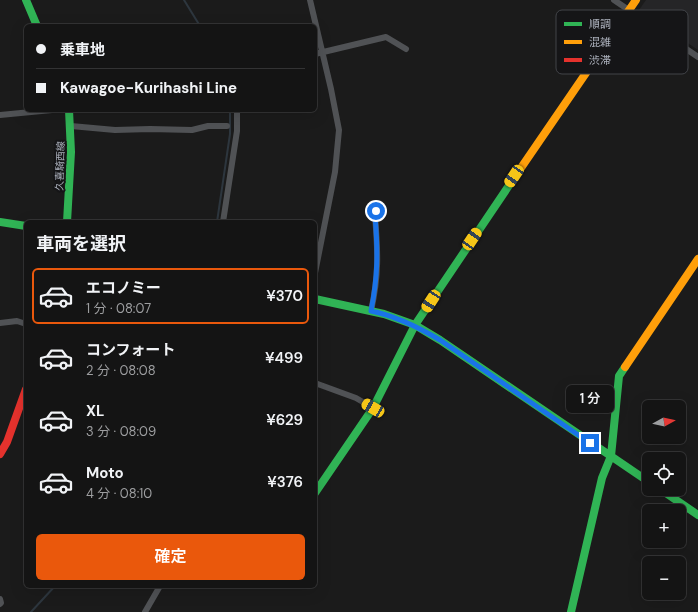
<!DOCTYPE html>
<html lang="ja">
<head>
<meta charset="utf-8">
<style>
  :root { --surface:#141414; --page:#212122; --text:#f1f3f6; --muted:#9d9ea0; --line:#333334; --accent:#ea580c }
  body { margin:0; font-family:"DM Sans","Noto Sans JP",sans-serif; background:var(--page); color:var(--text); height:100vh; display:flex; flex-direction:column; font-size:15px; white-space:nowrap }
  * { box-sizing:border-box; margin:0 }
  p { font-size:13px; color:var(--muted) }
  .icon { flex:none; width:22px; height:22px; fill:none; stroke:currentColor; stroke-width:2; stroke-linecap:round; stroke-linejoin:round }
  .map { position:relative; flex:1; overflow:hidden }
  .side { position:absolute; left:24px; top:220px; width:293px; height:368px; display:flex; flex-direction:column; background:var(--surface); border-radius:6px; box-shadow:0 4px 16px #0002,0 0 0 1px var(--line) }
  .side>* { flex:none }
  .banner { position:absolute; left:24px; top:24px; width:293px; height:88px; border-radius:6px; box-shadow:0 4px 16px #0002,0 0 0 1px var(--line); display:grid; align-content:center; height:88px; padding:0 12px; background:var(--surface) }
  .needle { width:26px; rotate:82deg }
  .fabs { position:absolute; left:642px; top:400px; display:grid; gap:8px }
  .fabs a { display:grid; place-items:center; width:44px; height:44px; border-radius:6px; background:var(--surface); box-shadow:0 4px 16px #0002,0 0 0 1px var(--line); font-size:20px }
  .end { position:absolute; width:18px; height:18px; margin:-9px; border:5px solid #1a73e8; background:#fff; box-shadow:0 0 0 2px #fff }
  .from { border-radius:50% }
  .bubble { position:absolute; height:28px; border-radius:6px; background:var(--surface); box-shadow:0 4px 16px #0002,0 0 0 1px var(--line); font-size:13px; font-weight:600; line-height:28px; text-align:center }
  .car { position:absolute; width:12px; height:24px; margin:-12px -6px; border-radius:5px; box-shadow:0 0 3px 1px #0007; background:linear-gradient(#f5c518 24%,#345 0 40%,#f5c518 0 76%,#345 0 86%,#f5c518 0) }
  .banner b { display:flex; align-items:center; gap:14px; height:38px; font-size:15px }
  .banner b+b { border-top:1px solid var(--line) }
  .banner i { width:10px; height:10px; background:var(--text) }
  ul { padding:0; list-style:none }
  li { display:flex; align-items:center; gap:12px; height:56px; margin:0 8px 6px; padding:0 4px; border:2px solid transparent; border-radius:6px }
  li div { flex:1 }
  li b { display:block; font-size:15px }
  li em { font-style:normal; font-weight:600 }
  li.on { border-color:var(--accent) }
  li>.icon { width:36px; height:36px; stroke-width:1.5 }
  h2 { padding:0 12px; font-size:18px; line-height:48px }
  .cta { display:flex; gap:8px; margin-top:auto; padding:8px 12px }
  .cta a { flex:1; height:46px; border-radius:6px; background:var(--accent); color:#fff; font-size:16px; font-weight:600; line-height:46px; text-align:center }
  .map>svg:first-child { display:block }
  .built { fill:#252527 }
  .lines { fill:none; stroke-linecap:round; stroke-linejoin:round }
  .stream { stroke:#2d363e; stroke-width:2 }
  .street { stroke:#505255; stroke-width:6 }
  .fast { stroke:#30b455; stroke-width:8 }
  .slow { stroke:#ff9f0a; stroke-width:8 }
  .jam { stroke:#e5322d; stroke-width:8 }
  .route { stroke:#1a73e8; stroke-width:5 }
  .labels { text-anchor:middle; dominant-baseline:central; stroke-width:4; stroke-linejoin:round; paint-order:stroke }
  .street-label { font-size:10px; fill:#acb1bc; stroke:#151517 }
  .key { fill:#151517; stroke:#424449; stroke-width:1 }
  .key-label { font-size:11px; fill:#acb1bc }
</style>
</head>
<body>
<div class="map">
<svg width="698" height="612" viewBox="0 0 698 612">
  <rect width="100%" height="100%" fill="#1b1b1b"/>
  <path class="built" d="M 646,0 L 698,0 L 698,50 L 639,10 Z"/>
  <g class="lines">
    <path class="stream" d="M 184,0 L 200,26
      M 217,222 L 230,134 L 230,110
      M 31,612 L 55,586"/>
    <path class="street" d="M 310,0 L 331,89 L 339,130 L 335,172 L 315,273
      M 614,0 L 698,57
      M 315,54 L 386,37 L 406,49
      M 0,115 L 52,110
      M 71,126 L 115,130 L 150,129 L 192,130 L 208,126 L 227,126
      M 223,222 L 237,131 L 237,110
      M 371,311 C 379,275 378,252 375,216 L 376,211
      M 0,323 L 17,321 L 26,324
      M 315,383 L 356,398 L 373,408
      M 0,599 L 1,603 L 0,604
      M 145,612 L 160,586"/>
    <path class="fast" d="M 26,0 L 37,26
      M 0,222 L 26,226
      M 67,222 L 71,152 L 69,110
      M 315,299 L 384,314 L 415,325 L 440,340 L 649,482
      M 660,489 L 698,515
      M 315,493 L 373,408 L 415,325 L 512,181
      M 571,612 L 602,478 L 611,456 L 619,376 L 625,367"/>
    <path class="slow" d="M 512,181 L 636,0
      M 625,367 L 698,259"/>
    <path class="jam" d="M 0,454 L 7,442 L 26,389"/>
  </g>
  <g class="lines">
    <path class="route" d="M 376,211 L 375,216 C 378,251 378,276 371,311 C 396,316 418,327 440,340 L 590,443"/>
  </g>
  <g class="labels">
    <g class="street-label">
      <text transform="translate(60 166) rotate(-88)">久喜騎西線</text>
    </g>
  </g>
  <rect x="556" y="10" width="132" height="64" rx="6" class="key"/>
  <rect x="564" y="22" width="18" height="4" fill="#30b455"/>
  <rect x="564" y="40" width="18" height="4" fill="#ff9f0a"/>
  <rect x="564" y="58" width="18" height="4" fill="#e5322d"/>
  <g class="key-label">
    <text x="589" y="28">順調</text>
    <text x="589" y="46">混雑</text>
    <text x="589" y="64">渋滞</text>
  </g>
</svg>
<div class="fabs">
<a><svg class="needle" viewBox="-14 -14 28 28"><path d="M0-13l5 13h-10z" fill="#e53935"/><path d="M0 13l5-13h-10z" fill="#9d9ea0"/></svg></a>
<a><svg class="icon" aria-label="locate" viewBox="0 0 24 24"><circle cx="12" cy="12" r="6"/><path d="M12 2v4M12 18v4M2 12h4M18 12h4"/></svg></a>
<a>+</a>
<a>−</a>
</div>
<i class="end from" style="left:376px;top:211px"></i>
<i class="end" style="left:590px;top:443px"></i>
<div class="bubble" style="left:566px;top:385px;width:48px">1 分</div>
<i class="car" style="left:514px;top:176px;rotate:214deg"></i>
<i class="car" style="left:472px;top:239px;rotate:34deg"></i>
<i class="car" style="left:431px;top:301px;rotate:213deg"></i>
<i class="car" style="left:373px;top:408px;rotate:300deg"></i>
<div class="banner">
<b><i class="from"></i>乗車地</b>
<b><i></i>Kawagoe-Kurihashi Line</b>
</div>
<section class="side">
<h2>車両を選択</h2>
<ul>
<li class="on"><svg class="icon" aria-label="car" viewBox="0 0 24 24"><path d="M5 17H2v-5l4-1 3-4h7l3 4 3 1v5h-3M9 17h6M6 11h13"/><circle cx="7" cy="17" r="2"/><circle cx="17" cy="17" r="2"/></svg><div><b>エコノミー</b><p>1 分 · 08:07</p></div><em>¥370</em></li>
<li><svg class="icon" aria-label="car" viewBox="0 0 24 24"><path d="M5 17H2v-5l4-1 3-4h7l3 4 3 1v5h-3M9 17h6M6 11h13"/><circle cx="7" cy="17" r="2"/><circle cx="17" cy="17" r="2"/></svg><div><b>コンフォート</b><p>2 分 · 08:08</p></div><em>¥499</em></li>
<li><svg class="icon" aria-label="car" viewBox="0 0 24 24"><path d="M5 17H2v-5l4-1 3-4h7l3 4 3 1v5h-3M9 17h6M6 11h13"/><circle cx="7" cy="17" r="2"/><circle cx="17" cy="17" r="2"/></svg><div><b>XL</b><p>3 分 · 08:09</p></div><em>¥629</em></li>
<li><svg class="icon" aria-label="car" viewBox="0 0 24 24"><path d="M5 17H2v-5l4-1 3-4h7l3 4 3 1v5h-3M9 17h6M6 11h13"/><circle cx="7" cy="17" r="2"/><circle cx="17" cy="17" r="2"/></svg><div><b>Moto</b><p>4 分 · 08:10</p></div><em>¥376</em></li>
</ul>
<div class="cta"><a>確定</a></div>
</section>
</div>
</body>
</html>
